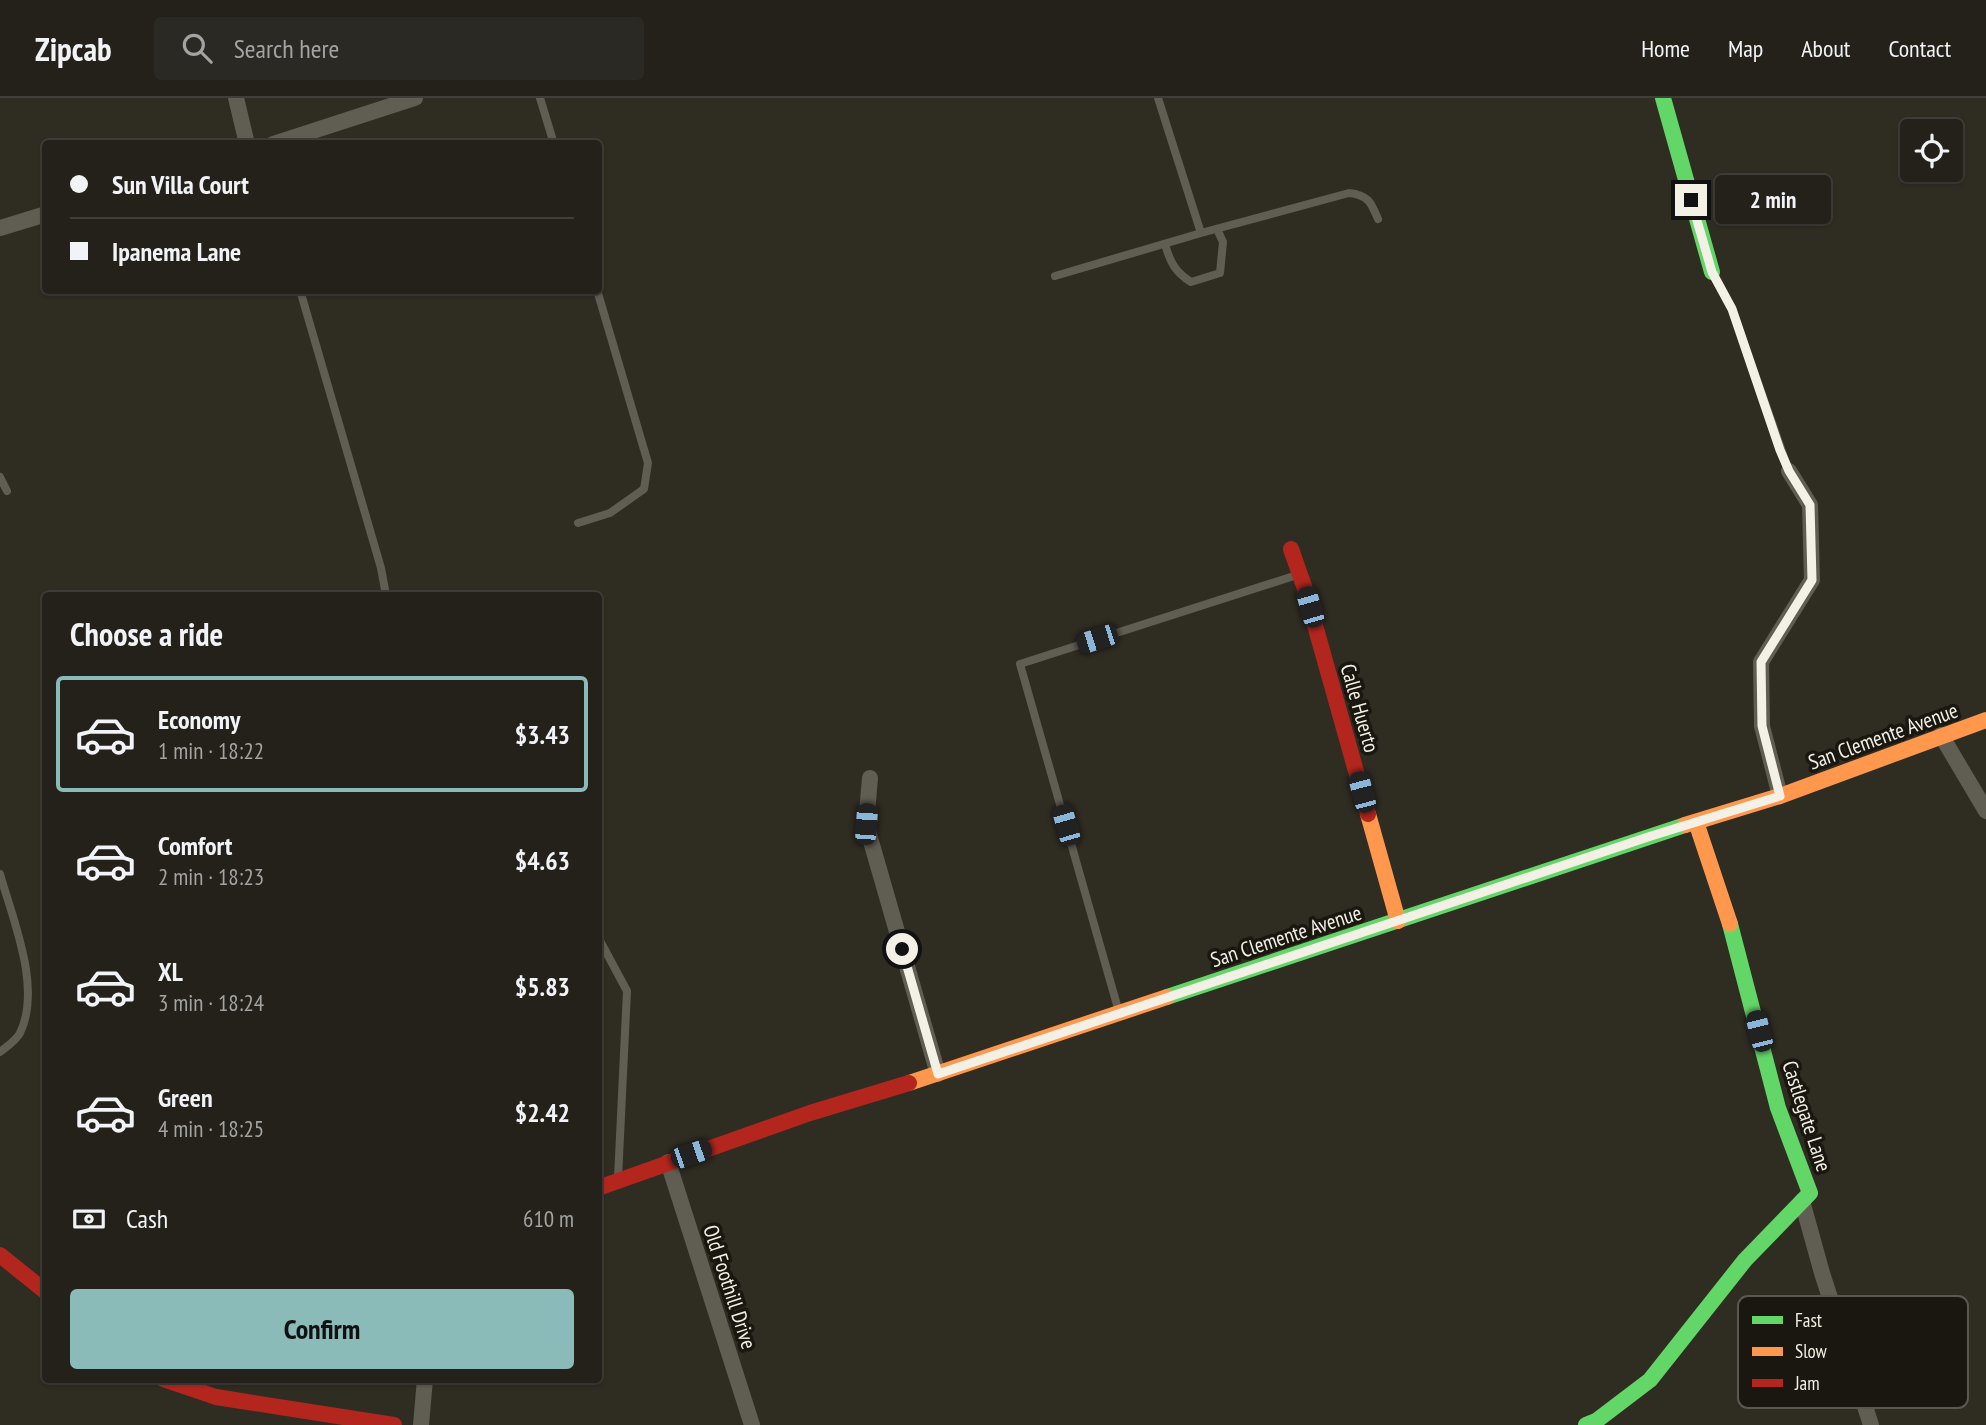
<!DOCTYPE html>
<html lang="en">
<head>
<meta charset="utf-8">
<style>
  :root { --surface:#23211a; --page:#2b2923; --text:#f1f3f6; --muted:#a3a3a2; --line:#403e39; --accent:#8bbbb9 }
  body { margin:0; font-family:"PT Sans Narrow",sans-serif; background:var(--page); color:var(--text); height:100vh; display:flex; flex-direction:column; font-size:26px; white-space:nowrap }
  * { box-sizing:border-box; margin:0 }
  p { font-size:23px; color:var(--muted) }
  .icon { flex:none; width:38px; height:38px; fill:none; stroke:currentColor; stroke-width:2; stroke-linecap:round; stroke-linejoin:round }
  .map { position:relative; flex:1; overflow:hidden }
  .drawer { position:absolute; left:42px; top:494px; width:560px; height:791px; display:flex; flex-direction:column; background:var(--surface); border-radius:7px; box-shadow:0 2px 5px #0004,0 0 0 2px var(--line) }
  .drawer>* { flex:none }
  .hud { position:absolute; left:42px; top:42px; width:560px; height:154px; border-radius:7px; box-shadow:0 2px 5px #0004,0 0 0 2px var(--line); display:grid; align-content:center; height:154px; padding:0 28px; background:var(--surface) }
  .buttons { position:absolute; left:1900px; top:21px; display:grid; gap:14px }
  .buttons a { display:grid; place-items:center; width:63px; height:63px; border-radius:7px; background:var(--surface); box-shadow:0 2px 5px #0004,0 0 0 2px var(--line); font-size:35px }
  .end { position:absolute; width:32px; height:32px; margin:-16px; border:9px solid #f3f0e5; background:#111; box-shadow:0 0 0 4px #111 }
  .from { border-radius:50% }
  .bubble { position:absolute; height:49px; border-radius:7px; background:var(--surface); box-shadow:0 2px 5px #0004,0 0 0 2px var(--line); font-size:23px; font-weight:600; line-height:49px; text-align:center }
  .car { position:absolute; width:21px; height:42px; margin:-21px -10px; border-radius:9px; box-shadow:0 0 5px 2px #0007; background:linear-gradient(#222 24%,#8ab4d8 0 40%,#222 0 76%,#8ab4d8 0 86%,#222 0) }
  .hud b { display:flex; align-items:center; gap:24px; height:66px; font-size:26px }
  .hud b+b { border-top:2px solid var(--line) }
  .hud i { width:18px; height:18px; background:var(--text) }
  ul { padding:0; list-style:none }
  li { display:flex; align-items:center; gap:21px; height:116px; margin:0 14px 10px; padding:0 14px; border:4px solid transparent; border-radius:7px }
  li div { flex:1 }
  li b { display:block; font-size:26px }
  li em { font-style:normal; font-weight:600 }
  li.on { border-color:var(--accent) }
  li>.icon { width:63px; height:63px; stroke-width:1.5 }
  h2 { padding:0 28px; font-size:32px; line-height:84px }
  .pay { display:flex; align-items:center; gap:18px; height:77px; padding:0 28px; font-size:26px }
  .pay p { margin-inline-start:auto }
  .action { display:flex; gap:14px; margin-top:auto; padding:14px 28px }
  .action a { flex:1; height:80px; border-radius:7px; background:var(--accent); color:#111; font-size:28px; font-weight:600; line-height:80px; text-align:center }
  header { display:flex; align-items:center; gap:42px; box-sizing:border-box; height:98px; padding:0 35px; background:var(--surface); border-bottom:2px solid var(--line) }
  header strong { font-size:33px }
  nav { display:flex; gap:38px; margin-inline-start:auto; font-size:24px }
  .search { width:490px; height:63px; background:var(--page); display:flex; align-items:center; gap:18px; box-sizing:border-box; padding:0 24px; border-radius:7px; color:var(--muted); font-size:26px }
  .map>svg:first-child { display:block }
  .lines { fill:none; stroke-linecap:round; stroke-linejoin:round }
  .lane { stroke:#605e53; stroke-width:8 }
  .street { stroke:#605e53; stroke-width:16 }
  .fast { stroke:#63d668; stroke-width:16 }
  .slow { stroke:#ff974d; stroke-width:16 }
  .jam { stroke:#b3261e; stroke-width:16 }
  .route { stroke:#f3f0e5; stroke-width:9 }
  .labels { text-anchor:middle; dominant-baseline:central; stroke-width:7; stroke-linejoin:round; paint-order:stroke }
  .street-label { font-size:21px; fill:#f3f0e5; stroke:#19170f }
  .key { fill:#19170f; stroke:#5a584f; stroke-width:2 }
  .key-label { font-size:19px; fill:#f3f0e5 }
</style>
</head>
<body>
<header>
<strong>Zipcab</strong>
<div class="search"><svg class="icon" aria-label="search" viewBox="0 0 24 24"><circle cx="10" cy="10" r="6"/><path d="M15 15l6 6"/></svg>Search here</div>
<nav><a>Home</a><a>Map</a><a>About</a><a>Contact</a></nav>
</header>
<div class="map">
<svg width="1986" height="1327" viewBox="0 0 1986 1327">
  <rect width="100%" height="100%" fill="#2f2c22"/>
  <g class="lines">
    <path class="lane" d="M 540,0 L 554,46
      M 1158,0 L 1201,135 L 1349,95 C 1368,97 1371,104 1378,121
      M 1165,146 C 1170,164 1175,174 1191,184 L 1220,175 L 1223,144 L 1217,131
      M 1713,177 L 1732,211 L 1789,373
      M 1055,178 L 1201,135
      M 300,192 L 381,470 L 386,497
      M 0,379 L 7,393
      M 578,425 L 610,415 L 644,391 L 648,365 L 597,192
      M 598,839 L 627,893 L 618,1080
      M 1119,914 L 1020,566 L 1297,477
      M 0,954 C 6,949 16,943 20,935 C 42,890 13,822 0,776"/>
    <path class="street" d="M 236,0 L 247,46
      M 273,46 L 415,0
      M 0,130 L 46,116
      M 1941,637 L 1986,713
      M 870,680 L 866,726 L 938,976
      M 1780,698 L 1762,628 L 1761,564 L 1812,482 L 1810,407 L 1789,373
      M 668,1064 L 752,1327
      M 1802,1103 L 1822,1175 L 1871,1327
      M 421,1327 L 425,1281"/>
    <path class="fast" d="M 1663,0 L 1712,174
      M 1167,899 L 1685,727
      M 1586,1327 L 1596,1323 L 1650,1282 L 1745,1162 L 1810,1095 L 1778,1010 L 1730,826"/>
    <path class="slow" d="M 1368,716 L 1398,823
      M 1696,724 L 1730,826
      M 1685,727 L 1780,698 L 1986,622
      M 909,985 L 1167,899"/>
    <path class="jam" d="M 1291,451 L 1304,488 L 1368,716
      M 598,1090 L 810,1015 L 909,985
      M 0,1157 L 46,1194
      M 163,1281 L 216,1299 L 394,1327"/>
  </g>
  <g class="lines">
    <path class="route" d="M 902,851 L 938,976 L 1651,738 L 1780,698 L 1762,628 L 1761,564 L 1812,482 L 1810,407 L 1789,373 L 1780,352 L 1732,211 L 1712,174 L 1691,102"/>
  </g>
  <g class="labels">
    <g class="street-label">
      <text transform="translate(1360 610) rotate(74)">Calle Huerto</text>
      <text transform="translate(1883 638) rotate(-20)">San Clemente Avenue</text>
      <text transform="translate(1286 838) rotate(-18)">San Clemente Avenue</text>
      <text transform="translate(1807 1018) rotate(72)">Castlegate Lane</text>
      <text transform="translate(730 1189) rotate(72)">Old Foothill Drive</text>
    </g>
  </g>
  <rect x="1738" y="1198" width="230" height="112" rx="10" class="key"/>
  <rect x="1752" y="1218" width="31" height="8" fill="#63d668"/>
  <rect x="1752" y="1249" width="31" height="9" fill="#ff974d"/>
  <rect x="1752" y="1281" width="31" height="8" fill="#b3261e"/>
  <g class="key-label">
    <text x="1795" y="1229">Fast</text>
    <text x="1795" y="1260">Slow</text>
    <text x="1795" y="1292">Jam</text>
  </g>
</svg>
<div class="buttons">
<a><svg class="icon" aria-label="locate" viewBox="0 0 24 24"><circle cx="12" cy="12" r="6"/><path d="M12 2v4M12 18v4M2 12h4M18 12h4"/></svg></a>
</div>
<i class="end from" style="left:902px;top:851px"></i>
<i class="end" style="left:1691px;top:102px"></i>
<div class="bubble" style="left:1715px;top:77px;width:116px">2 min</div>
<i class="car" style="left:1310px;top:509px;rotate:344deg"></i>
<i class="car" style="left:1097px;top:541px;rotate:252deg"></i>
<i class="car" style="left:1362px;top:694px;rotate:345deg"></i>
<i class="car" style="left:866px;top:726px;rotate:4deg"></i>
<i class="car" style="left:1066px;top:727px;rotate:344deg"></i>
<i class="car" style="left:1759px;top:933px;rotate:346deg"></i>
<i class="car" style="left:691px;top:1056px;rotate:71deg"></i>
<div class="hud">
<b><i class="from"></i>Sun Villa Court</b>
<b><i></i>Ipanema Lane</b>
</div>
<section class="drawer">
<h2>Choose a ride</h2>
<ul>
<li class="on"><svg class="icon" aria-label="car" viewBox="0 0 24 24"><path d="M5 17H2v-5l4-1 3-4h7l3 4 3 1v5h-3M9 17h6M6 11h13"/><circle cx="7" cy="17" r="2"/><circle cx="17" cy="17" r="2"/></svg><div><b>Economy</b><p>1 min · 18:22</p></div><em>$3.43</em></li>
<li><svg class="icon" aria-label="car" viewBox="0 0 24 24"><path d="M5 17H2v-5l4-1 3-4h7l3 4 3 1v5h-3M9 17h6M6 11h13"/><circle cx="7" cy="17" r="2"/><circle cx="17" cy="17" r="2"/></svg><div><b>Comfort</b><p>2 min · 18:23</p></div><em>$4.63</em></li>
<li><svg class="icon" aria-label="car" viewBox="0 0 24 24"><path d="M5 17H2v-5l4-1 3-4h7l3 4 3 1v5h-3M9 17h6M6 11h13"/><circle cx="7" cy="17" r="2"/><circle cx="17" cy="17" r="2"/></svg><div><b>XL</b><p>3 min · 18:24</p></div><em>$5.83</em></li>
<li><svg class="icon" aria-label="car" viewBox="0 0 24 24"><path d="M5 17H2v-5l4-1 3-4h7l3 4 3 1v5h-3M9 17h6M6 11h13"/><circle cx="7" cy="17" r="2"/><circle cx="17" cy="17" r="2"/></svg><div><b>Green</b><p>4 min · 18:25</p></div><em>$2.42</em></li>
</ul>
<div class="pay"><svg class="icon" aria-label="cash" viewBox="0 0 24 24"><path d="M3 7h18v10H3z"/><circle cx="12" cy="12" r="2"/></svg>Cash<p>610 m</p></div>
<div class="action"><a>Confirm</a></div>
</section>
</div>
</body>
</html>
